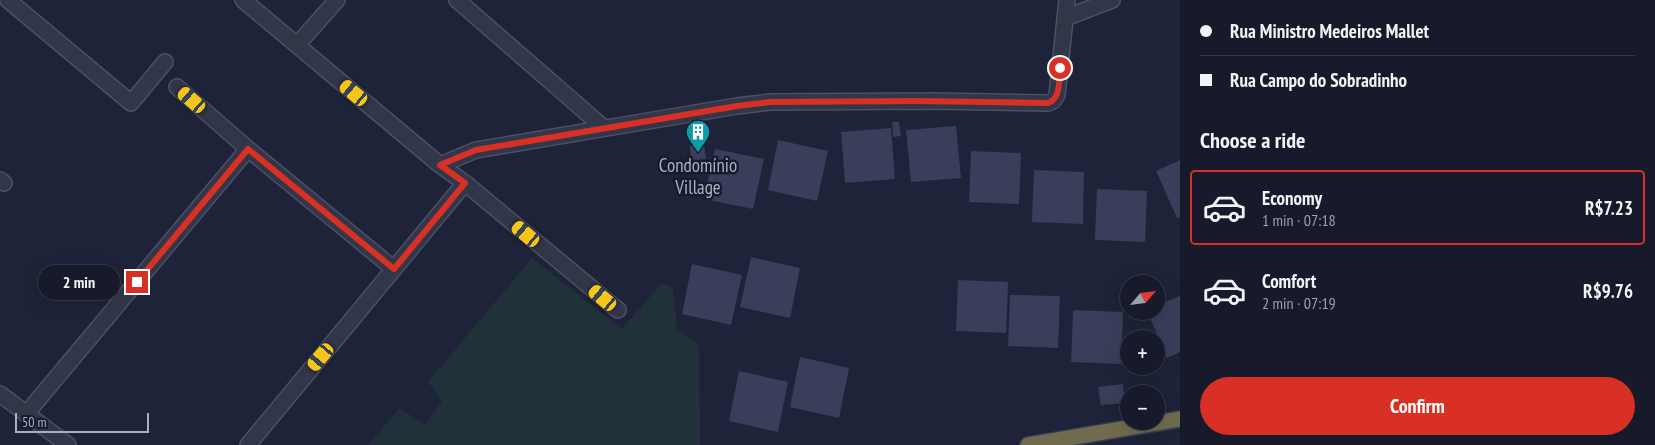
<!DOCTYPE html>
<html lang="en">
<head>
<meta charset="utf-8">
<style>
  :root { --surface:#161a2b; --page:#1f2333; --text:#f1f3f6; --muted:#9ea1a9; --line:#353847; --accent:#d93025 }
  body { margin:0; font-family:"PT Sans Narrow",sans-serif; background:var(--page); color:var(--text); height:100vh; display:flex; flex-direction:column; font-size:19px; white-space:nowrap }
  * { box-sizing:border-box; margin:0 }
  p { font-size:16px; color:var(--muted) }
  .icon { flex:none; width:28px; height:28px; fill:none; stroke:currentColor; stroke-width:2; stroke-linecap:round; stroke-linejoin:round }
  .map { position:relative; flex:1; overflow:hidden }
  .drawer { display:flex; flex-direction:column; background:var(--surface); width:475px }
  .drawer>* { flex:none }
  .banner { display:grid; align-content:center; height:110px; padding:0 20px; background:var(--surface) }
  .needle { width:32px; rotate:62deg }
  .tools { position:absolute; left:1120px; top:275px; display:grid; gap:10px }
  .tools a { display:grid; place-items:center; width:45px; height:45px; border-radius:50%; background:var(--surface); box-shadow:0 5px 20px #0002,0 0 0 1px var(--line); font-size:25px }
  .scale { position:absolute; left:15px; bottom:12px; width:134px; box-sizing:border-box; padding-left:5px; border:2px solid #abafc6; border-top:0; font-size:14px; line-height:18px; white-space:nowrap; color:#abafc6; -webkit-text-stroke:4px #171b2e; paint-order:stroke }
  .end { position:absolute; width:22px; height:22px; margin:-11px; border:6px solid #d93025; background:#fff; box-shadow:0 0 0 2px #fff }
  .from { border-radius:50% }
  .bubble { position:absolute; height:35px; border-radius:18px; background:var(--surface); box-shadow:0 5px 20px #0002,0 0 0 1px var(--line); font-size:16px; font-weight:800; line-height:35px; text-align:center }
  .car { position:absolute; width:15px; height:30px; margin:-15px -8px; border-radius:6px; box-shadow:0 0 4px 1px #0007; background:linear-gradient(#f5c518 24%,#345 0 40%,#f5c518 0 76%,#345 0 86%,#f5c518 0) }
  .banner b { display:flex; align-items:center; gap:18px; height:48px; font-size:19px }
  .banner b+b { border-top:1px solid var(--line) }
  .banner i { width:12px; height:12px; background:var(--text) }
  ul { padding:0; list-style:none }
  li { display:flex; align-items:center; gap:15px; height:75px; margin:0 10px 8px; padding:0 10px; border:2px solid transparent; border-radius:5px }
  li div { flex:1 }
  li b { display:block; font-size:19px }
  li em { font-style:normal; font-weight:800 }
  li.on { border-color:var(--accent) }
  li>.icon { width:45px; height:45px; stroke-width:1.5 }
  h2 { padding:0 20px; font-size:22px; line-height:60px }
  .cta { display:flex; gap:10px; margin-top:auto; padding:10px 20px }
  .cta a { flex:1; height:58px; border-radius:30px; background:var(--accent); color:#fff; font-size:20px; font-weight:800; line-height:58px; text-align:center }
  main { display:flex; flex:1; min-height:0 }
  .map>svg:first-child { display:block }
  .green { fill:#20313a }
  .building { fill:#393e5a }
  .lines { fill:none; stroke-linecap:round; stroke-linejoin:round }
  .minor-casing { stroke:#4c5064; stroke-width:18 }
  .highway-casing { stroke:#393d51; stroke-width:18 }
  .minor { stroke:#313649; stroke-width:15 }
  .highway { stroke:#706b4e; stroke-width:15 }
  .route { stroke:#d93025; stroke-width:6 }
  .labels { text-anchor:middle; dominant-baseline:central; stroke-width:5; stroke-linejoin:round; paint-order:stroke }
  .poi-label { font-size:19px; fill:#abafc6; stroke:#171b2e }
</style>
</head>
<body>
<main>
<div class="map">
<svg width="1180" height="445" viewBox="0 0 1180 445">
  <rect width="100%" height="100%" fill="#1e2339"/>
  <path class="green" d="M 532,258 L 622,329 L 662,283 L 673,288 L 677,329 L 699,345 L 700,445 L 368,445 L 400,408 L 425,425 L 442,401 L 428,382 Z"/>
  <path class="building" d="M 892,122 L 899,122 L 901,136 L 893,137 Z
    M 956,126 L 961,178 L 911,182 L 906,130 Z
    M 891,128 L 895,179 L 845,183 L 841,132 Z
    M 778,140 L 828,151 L 817,201 L 768,190 Z
    M 704,144 L 706,159 L 691,161 L 690,146 Z
    M 715,149 L 764,159 L 753,209 L 704,199 Z
    M 971,151 L 1021,153 L 1019,204 L 969,202 Z
    M 1180,160 L 1180,217 L 1177,218 L 1156,171 Z
    M 1034,170 L 1084,172 L 1083,224 L 1032,222 Z
    M 1097,189 L 1147,191 L 1145,242 L 1095,240 Z
    M 751,257 L 800,268 L 790,318 L 740,307 Z
    M 692,264 L 742,275 L 731,325 L 682,314 Z
    M 958,280 L 1008,282 L 1006,333 L 956,331 Z
    M 1010,295 L 1060,296 L 1058,348 L 1008,346 Z
    M 1180,296 L 1180,352 L 1167,358 L 1147,311 L 1156,311 L 1156,306 Z
    M 1073,310 L 1123,312 L 1121,364 L 1071,362 Z
    M 800,357 L 849,368 L 839,418 L 790,407 Z
    M 739,371 L 788,382 L 778,432 L 729,421 Z
    M 1123,384 L 1125,403 L 1101,405 L 1098,387 Z"/>
  <g class="lines">
    <defs>
      <path id="minor" d="M 8,0 L 131,103 L 165,62
        M 243,0 L 440,165 L 465,183 L 618,310
        M 457,0 L 604,128
        M 1065,18 L 1112,0
        M 297,45 L 337,0
        M 177,87 L 248,149 L 394,269
        M 440,165 L 476,150 L 737,106 L 770,102 L 934,101 L 1048,103 L 1053,101 L 1057,95 L 1067,0
        M 0,180 L 4,183
        M 0,394 L 68,445
        M 26,414 L 248,149
        M 248,445 L 465,183"/>
      <path id="highway" d="M 1028,445 L 1180,419"/>
    </defs>
    <use href="#minor" class="minor-casing"/>
    <use href="#highway" class="highway-casing"/>
    <use href="#minor" class="minor"/>
    <use href="#highway" class="highway"/>
  </g>
  <g class="lines">
    <path class="route" d="M 137,282 L 248,149 L 394,269 L 465,183 L 440,165 L 476,150 L 737,106 L 770,102 L 916,101 L 1048,103 C 1061,99 1059,79 1060,68"/>
  </g>
  <defs>
    <symbol id="building-pin" viewBox="-11 -11 22 30"><path d="M0 17L-7.5 6A9.5 9.5 0 1 1 7.5 6Z" fill="#0f9aa8" stroke="#171b2e"/><path d="M-4-6H4V6H1V3H-1V6H-4ZM-2.5-4.3h1.7v1.8h-1.7ZM.8-4.3h1.7v1.8H.8ZM-2.5-1h1.7V.8h-1.7ZM.8-1h1.7V.8H.8Z" fill="#fff"/></symbol>
  </defs>
  <g fill-rule="evenodd">
    <use href="#building-pin" x="684" y="118" width="28" height="38"/>
  </g>
  <g class="labels">
    <g class="poi-label">
      <text x="698" y="165">Condomínio<tspan x="698" dy="22">Village</tspan></text>
    </g>
  </g>
</svg>
<div class="tools">
<a><svg class="needle" viewBox="-14 -14 28 28"><path d="M0-13l5 13h-10z" fill="#e53935"/><path d="M0 13l5-13h-10z" fill="#9ea1a9"/></svg></a>
<a>+</a>
<a>−</a>
</div>
<div class="scale">50 m</div>
<i class="end from" style="left:1060px;top:68px"></i>
<i class="end" style="left:137px;top:282px"></i>
<div class="bubble" style="left:38px;top:265px;width:82px">2 min</div>
<i class="car" style="left:354px;top:93px;rotate:310deg"></i>
<i class="car" style="left:192px;top:100px;rotate:311deg"></i>
<i class="car" style="left:526px;top:234px;rotate:310deg"></i>
<i class="car" style="left:603px;top:298px;rotate:310deg"></i>
<i class="car" style="left:321px;top:357px;rotate:220deg"></i>
</div>
<section class="drawer">
<div class="banner">
<b><i class="from"></i>Rua Ministro Medeiros Mallet</b>
<b><i></i>Rua Campo do Sobradinho</b>
</div>
<h2>Choose a ride</h2>
<ul>
<li class="on"><svg class="icon" aria-label="car" viewBox="0 0 24 24"><path d="M5 17H2v-5l4-1 3-4h7l3 4 3 1v5h-3M9 17h6M6 11h13"/><circle cx="7" cy="17" r="2"/><circle cx="17" cy="17" r="2"/></svg><div><b>Economy</b><p>1 min · 07:18</p></div><em>R$7.23</em></li>
<li><svg class="icon" aria-label="car" viewBox="0 0 24 24"><path d="M5 17H2v-5l4-1 3-4h7l3 4 3 1v5h-3M9 17h6M6 11h13"/><circle cx="7" cy="17" r="2"/><circle cx="17" cy="17" r="2"/></svg><div><b>Comfort</b><p>2 min · 07:19</p></div><em>R$9.76</em></li>
</ul>
<div class="cta"><a>Confirm</a></div>
</section>
</main>
</body>
</html>
